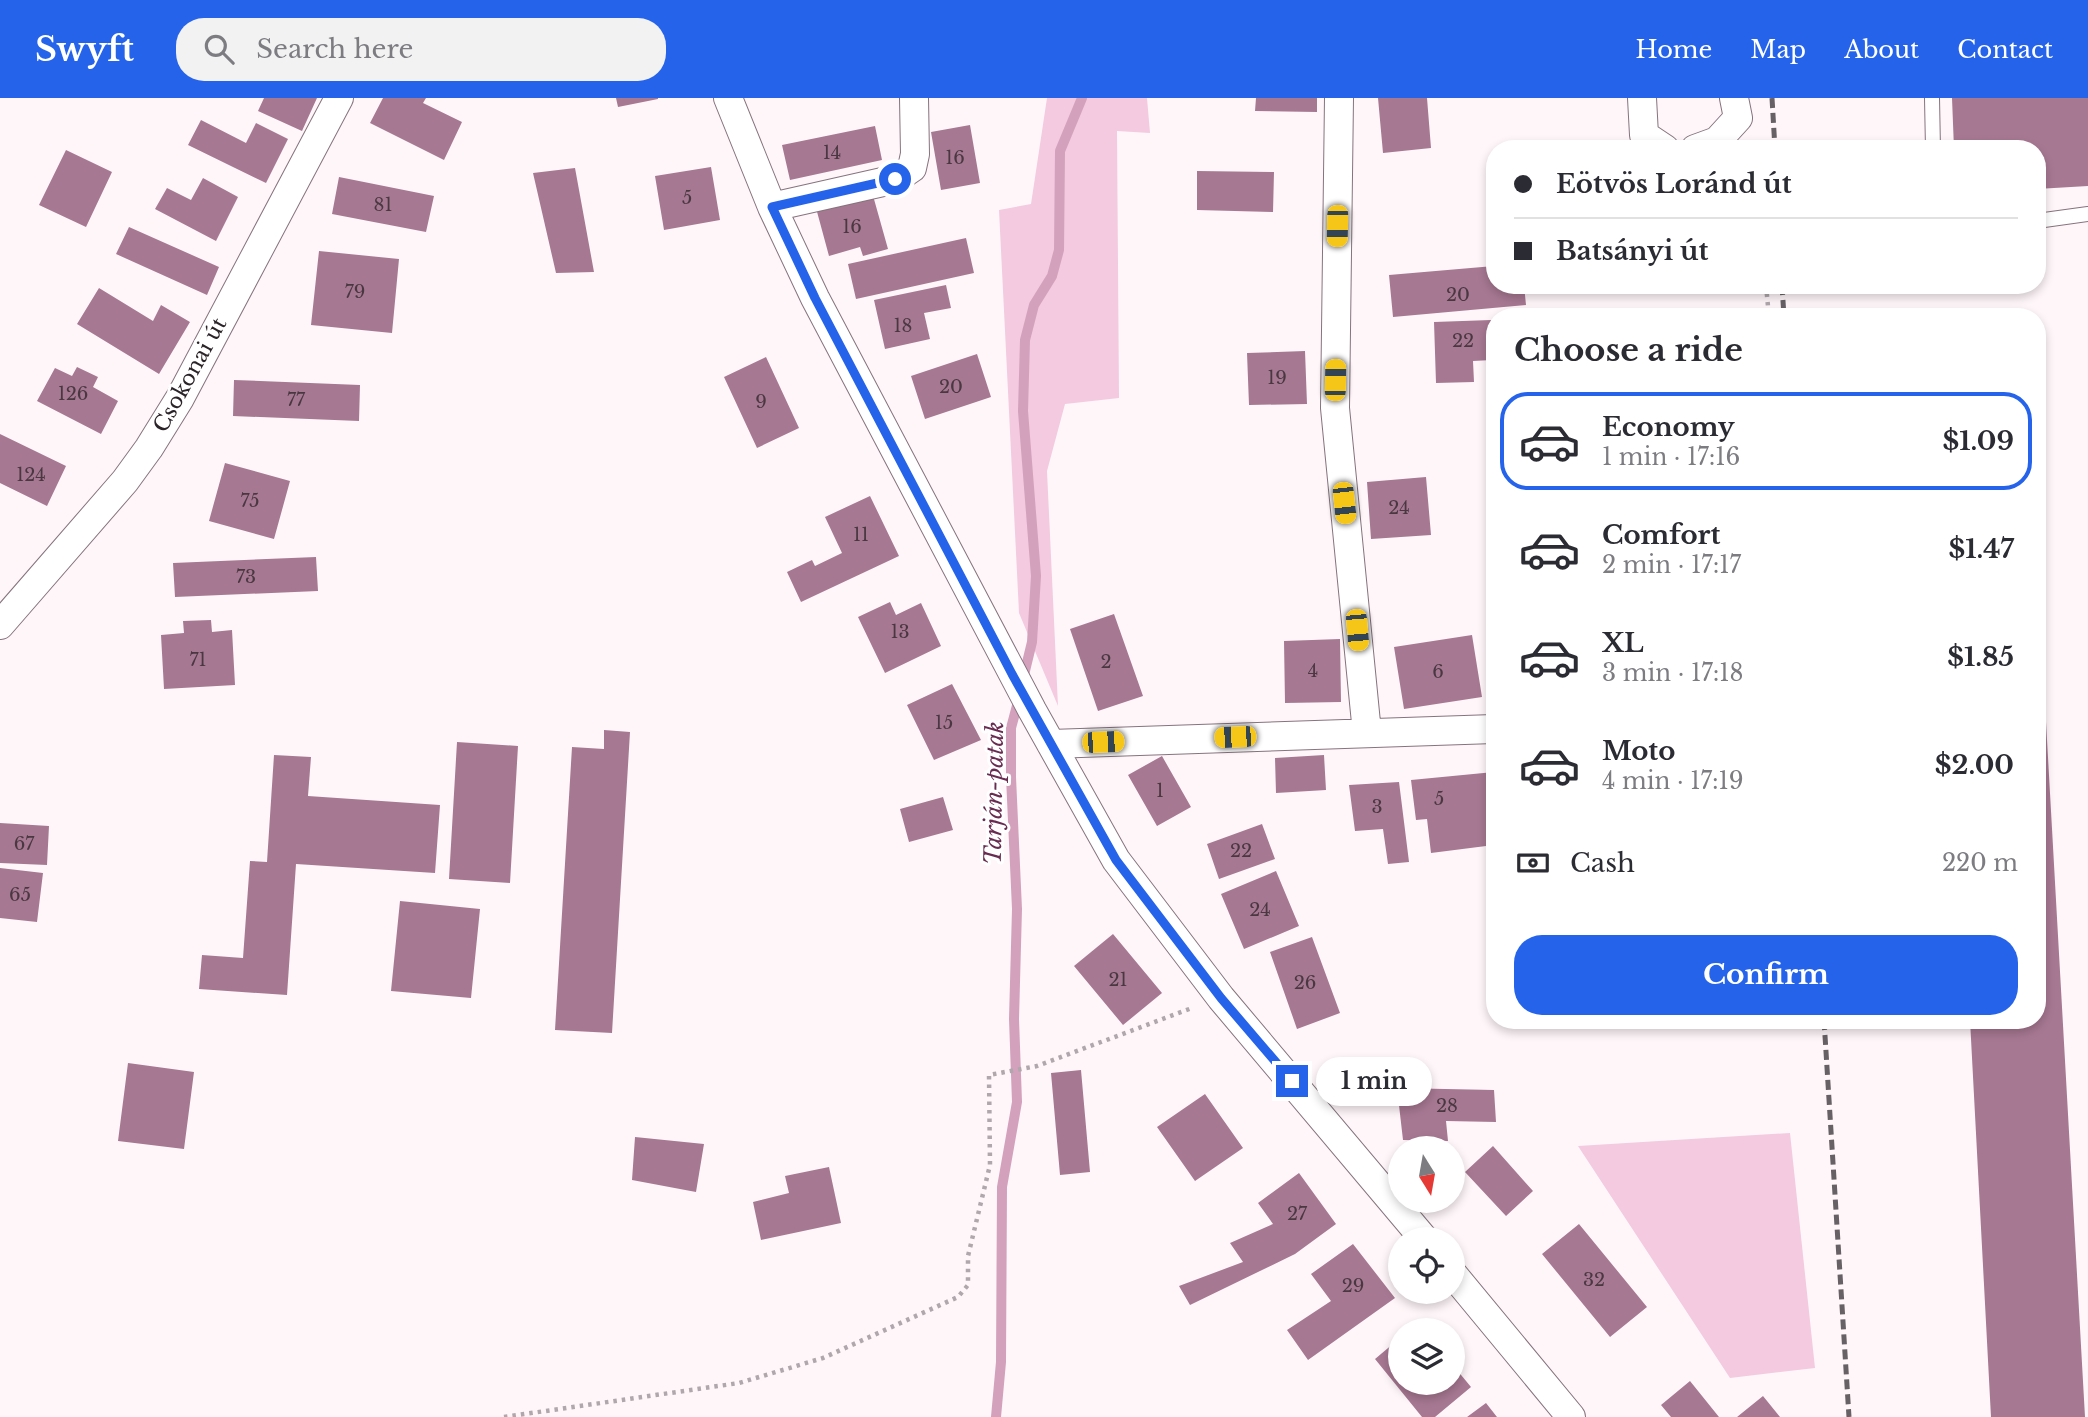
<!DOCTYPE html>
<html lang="en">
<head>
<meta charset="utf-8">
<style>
  :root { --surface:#fff; --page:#f2f2f3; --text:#2b2b33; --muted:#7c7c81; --line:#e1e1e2; --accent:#2563eb }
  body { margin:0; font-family:"Libre Baskerville",serif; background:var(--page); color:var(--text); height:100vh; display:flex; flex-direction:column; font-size:26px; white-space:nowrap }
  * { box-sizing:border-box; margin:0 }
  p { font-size:23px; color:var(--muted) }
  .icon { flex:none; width:38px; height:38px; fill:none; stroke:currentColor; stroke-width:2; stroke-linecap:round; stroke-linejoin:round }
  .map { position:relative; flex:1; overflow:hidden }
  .details { position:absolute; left:1486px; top:210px; width:560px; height:721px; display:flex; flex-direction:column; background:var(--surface); border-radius:28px; box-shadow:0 4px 10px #0003 }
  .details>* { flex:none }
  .banner { position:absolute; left:1486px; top:42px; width:560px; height:154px; border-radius:28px; box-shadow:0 4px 10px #0003; display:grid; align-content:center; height:154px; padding:0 28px; background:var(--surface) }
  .needle { width:46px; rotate:169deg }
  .tools { position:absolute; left:1388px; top:1038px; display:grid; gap:14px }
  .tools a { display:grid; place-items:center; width:77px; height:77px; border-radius:50%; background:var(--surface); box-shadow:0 4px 10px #0003; font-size:35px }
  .end { position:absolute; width:32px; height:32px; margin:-16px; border:9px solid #2563eb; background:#fff; box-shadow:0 0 0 4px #fff }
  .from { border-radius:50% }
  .bubble { position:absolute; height:49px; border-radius:24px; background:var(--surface); box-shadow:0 4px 10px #0003; font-size:23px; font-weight:800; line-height:49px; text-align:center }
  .car { position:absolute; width:21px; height:42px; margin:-21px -10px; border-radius:9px; box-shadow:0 0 5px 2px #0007; background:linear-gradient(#f5c518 24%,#345 0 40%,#f5c518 0 76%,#345 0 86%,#f5c518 0) }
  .banner b { display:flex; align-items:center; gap:24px; height:66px; font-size:26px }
  .banner b+b { border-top:2px solid var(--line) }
  .banner i { width:18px; height:18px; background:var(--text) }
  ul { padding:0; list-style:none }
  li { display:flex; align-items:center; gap:21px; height:98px; margin:0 14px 10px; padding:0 14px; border:4px solid transparent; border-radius:28px }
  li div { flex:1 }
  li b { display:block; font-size:26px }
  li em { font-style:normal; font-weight:800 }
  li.on { border-color:var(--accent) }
  li>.icon { width:63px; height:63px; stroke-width:1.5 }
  h2 { padding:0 28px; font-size:32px; line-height:84px }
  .pay { display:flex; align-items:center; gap:18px; height:77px; padding:0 28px; font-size:26px }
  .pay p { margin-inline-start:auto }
  .button { display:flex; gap:14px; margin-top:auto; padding:14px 28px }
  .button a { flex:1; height:80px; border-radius:28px; background:var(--accent); color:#fff; font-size:28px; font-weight:800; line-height:80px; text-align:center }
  header { display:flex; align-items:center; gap:42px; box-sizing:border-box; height:98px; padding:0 35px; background:var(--accent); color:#fff }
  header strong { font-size:33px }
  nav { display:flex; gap:38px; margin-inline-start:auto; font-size:24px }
  .search { width:490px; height:63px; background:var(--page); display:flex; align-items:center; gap:18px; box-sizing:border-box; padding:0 24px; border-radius:28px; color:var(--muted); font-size:26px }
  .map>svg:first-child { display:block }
  .green { fill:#f3cadf }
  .water { fill:#d3a1bc }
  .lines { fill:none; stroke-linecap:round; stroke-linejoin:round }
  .stream { stroke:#d3a1bc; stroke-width:10 }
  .building { fill:#a77892 }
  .lane-casing { stroke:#86737d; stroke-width:16 }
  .street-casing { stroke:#86737d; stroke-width:30 }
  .path { stroke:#afa7ab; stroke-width:4.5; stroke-dasharray:3.5 5; stroke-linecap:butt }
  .lane { stroke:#fff; stroke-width:14 }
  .street { stroke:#fff; stroke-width:28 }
  .rail { stroke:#676064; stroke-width:5; stroke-dasharray:10 5; stroke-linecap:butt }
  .route { stroke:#2563eb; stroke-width:9 }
  .labels { text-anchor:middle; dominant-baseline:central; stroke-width:6; stroke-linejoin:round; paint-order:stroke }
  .number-label { font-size:18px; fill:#493842 }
  .street-label { font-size:21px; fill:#2a2327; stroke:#fff }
  .water-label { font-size:23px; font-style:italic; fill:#692c51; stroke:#fff }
</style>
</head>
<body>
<header>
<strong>Swyft</strong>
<div class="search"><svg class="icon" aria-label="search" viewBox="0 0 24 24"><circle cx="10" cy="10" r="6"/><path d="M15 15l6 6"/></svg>Search here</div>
<nav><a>Home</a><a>Map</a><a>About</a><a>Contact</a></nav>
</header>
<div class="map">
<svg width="2088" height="1319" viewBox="0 0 2088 1319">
  <rect width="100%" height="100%" fill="#fff6fa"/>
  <path class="green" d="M 1047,0 L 1147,0 L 1150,35 L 1117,33 L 1119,300 L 1065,306 L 1047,373 L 1058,608 L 1019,515 L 999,112 L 1031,106 Z
    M 1790,1035 L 1815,1270 L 1730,1280 L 1578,1048 Z"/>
  <path class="water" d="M 2037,414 L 2044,414 L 2046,504 L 2037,504 Z"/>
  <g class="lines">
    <path class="stream" d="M 1023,581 L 1032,544 L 1036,478 L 1023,313 L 1025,242 L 1034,207 L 1052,178 L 1059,152 L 1060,53 L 1082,0
      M 996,1319 L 1001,1264 L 1002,1089 L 1017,1004 L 1014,921 L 1017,811 L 1011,679 L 1011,630 L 1019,600"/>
  </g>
  <path class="building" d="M 264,0 L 317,0 L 302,33 L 258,13 Z
    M 383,0 L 426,0 L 423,5 L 462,24 L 444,62 L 370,25 Z
    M 616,0 L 658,0 L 658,1 L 618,9 Z
    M 1256,0 L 1317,0 L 1317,14 L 1255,13 Z
    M 1378,0 L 1427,0 L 1431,50 L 1383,55 Z
    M 1952,0 L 2088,0 L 2088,88 L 2037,91 L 2037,51 L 1954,51 Z
    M 201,22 L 246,45 L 256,25 L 288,41 L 266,85 L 188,47 Z
    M 970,27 L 980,85 L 941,92 L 931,34 Z
    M 875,28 L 882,62 L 790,82 L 782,47 Z
    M 66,52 L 112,74 L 86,129 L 39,107 Z
    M 711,69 L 720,122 L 664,132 L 655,78 Z
    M 575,70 L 594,174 L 556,175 L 533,75 Z
    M 1197,73 L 1274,74 L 1273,114 L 1197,112 Z
    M 339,79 L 434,98 L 426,134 L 332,116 Z
    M 203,80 L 238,99 L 216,143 L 155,111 L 167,90 L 191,102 Z
    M 872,94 L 888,151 L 863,158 L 860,149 L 829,158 L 816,110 Z
    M 129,129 L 219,169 L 207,197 L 116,156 Z
    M 966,140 L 974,175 L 856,201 L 848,166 Z
    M 319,153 L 399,161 L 392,235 L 311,227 Z
    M 1494,168 L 1494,187 L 1524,187 L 1526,207 L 1393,219 L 1389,177 Z
    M 946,187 L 951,210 L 924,215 L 930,241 L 885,251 L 874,202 Z
    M 99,190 L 153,223 L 161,207 L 190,224 L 159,276 L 77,226 Z
    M 1491,222 L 1492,262 L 1473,263 L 1474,284 L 1436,285 L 1434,224 Z
    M 1305,253 L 1307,306 L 1249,307 L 1247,255 Z
    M 977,256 L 991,299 L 925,321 L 911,278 Z
    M 766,259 L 799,330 L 757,350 L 724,279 Z
    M 77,269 L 98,279 L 93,289 L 118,303 L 101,336 L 37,303 L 55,270 L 72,278 Z
    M 234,282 L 360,287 L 359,323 L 233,318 Z
    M 0,336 L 66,368 L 47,408 L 0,385 Z
    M 225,365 L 290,383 L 274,441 L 209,423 Z
    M 1426,379 L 1431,437 L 1371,441 L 1367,384 Z
    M 870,398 L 899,458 L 801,504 L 787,474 L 812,462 L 815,468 L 842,455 L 825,419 Z
    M 316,459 L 318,493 L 175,499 L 173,465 Z
    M 890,504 L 896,517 L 921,505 L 941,548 L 885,575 L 858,519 Z
    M 1114,516 L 1143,598 L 1098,613 L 1070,531 Z
    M 211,522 L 212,534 L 232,532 L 235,587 L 164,591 L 161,537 L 184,535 L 183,523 Z
    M 1472,537 L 1482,599 L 1404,611 L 1394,549 Z
    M 1340,541 L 1341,604 L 1285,605 L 1284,543 Z
    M 952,586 L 981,642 L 934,662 L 907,607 Z
    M 2045,606 L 2085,1319 L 1991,1319 L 1970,922 L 2037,922 L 2037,607 Z
    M 604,632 L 630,634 L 612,935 L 555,932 L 572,649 L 604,651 Z
    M 457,644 L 518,648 L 510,785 L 449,781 Z
    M 274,657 L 311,659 L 308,698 L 440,707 L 435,775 L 296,766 L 287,897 L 199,891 L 202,857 L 243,860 L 250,763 L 267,764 Z
    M 1324,657 L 1326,692 L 1276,695 L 1275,660 Z
    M 1162,658 L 1191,709 L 1157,728 L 1128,677 Z
    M 1494,674 L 1494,747 L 1431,755 L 1427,721 L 1416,722 L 1411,682 Z
    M 1399,684 L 1409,764 L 1388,766 L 1383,731 L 1355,733 L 1349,687 Z
    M 943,699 L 953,732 L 909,744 L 900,711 Z
    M 0,725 L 49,728 L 47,767 L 0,765 Z
    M 1262,726 L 1275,761 L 1219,781 L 1207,746 Z
    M 0,770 L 43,775 L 37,824 L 0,820 Z
    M 1276,773 L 1299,828 L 1244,851 L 1221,796 Z
    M 400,803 L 480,811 L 471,900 L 391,893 Z
    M 1113,836 L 1162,895 L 1123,927 L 1074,868 Z
    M 1312,839 L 1340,915 L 1297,931 L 1270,854 Z
    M 128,965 L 194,974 L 184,1051 L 118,1043 Z
    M 1081,972 L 1090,1074 L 1060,1077 L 1051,975 Z
    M 1397,990 L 1494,992 L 1496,1024 L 1446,1023 L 1448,1043 L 1403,1042 Z
    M 1205,996 L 1243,1050 L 1195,1083 L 1157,1029 Z
    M 635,1039 L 704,1046 L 696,1094 L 632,1082 Z
    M 1493,1048 L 1533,1093 L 1506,1118 L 1465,1074 Z
    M 829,1069 L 841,1125 L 761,1142 L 753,1104 L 789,1095 L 785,1078 Z
    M 1299,1075 L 1336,1126 L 1295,1156 L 1190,1207 L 1179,1188 L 1243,1164 L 1230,1145 L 1273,1126 L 1258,1105 Z
    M 1579,1126 L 1647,1209 L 1610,1239 L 1542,1156 Z
    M 1353,1146 L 1395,1200 L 1308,1262 L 1287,1232 L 1331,1203 L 1311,1176 Z
    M 1400,1240 L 1400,1284 L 1452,1284 L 1452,1266 L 1471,1289 L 1435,1319 L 1422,1319 L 1375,1261 Z
    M 1690,1283 L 1719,1319 L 1671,1319 L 1661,1307 Z
    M 1763,1298 L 1780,1319 L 1737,1319 Z
    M 1486,1305 L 1497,1319 L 1467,1319 Z"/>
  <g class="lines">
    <defs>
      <path id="lane" d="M 1932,0 L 1933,51
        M 2037,123 L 2088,116"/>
      <path id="street" d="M 728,0 L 772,109 L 815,200 L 1032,612 L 1116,762 L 1221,900 L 1424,1141
        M 1339,0 L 1335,310 L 1367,635
        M 1642,0 L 1644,37 L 1665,51
        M 1695,51 L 1717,43 L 1738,20 L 1734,0
        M 772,109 L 896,81 L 912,70 L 915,56 L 914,0
        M 0,527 L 125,383 L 149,350 L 180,300 L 339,0
        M 1051,646 L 1494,631
        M 1452,1175 L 1571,1319"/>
    </defs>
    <use href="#lane" class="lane-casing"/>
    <use href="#street" class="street-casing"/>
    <path class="path" d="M 1766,187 L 1769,219
      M 504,1319 L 739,1285 L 823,1260 L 958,1199 L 968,1187 L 968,1158 L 990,1067 L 989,977 L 1037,968 L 1192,910"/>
    <use href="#lane" class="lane"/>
    <use href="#street" class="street"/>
    <path class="rail" d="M 1772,0 L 1775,51
      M 1782,187 L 1784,219
      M 1824,922 L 1849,1319"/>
  </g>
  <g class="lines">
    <path class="route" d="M 895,81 L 772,109 L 815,200 L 1012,576 L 1116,762 L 1221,900 L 1292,983"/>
  </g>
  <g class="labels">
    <g class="number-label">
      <text x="832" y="55">14</text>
      <text x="955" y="60">16</text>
      <text x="687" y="100">5</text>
      <text x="383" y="107">81</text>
      <text x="852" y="129">16</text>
      <text x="355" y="194">79</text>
      <text x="1458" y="197">20</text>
      <text x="903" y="228">18</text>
      <text x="1463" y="243">22</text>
      <text x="1277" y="280">19</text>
      <text x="951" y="289">20</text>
      <text x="73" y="296">126</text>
      <text x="296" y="302">77</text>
      <text x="761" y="304">9</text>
      <text x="31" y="377">124</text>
      <text x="250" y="403">75</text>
      <text x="1399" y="410">24</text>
      <text x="861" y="437">11</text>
      <text x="246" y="479">73</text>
      <text x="900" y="534">13</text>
      <text x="198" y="562">71</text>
      <text x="1106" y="564">2</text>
      <text x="1313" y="573">4</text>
      <text x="1438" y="574">6</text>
      <text x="944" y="625">15</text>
      <text x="1160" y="693">1</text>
      <text x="1439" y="701">5</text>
      <text x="1377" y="709">3</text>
      <text x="24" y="746">67</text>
      <text x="1241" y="753">22</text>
      <text x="20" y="797">65</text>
      <text x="1260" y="812">24</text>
      <text x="1118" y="882">21</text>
      <text x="1305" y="885">26</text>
      <text x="1447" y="1008">28</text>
      <text x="1297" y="1116">27</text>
      <text x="1594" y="1182">32</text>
      <text x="1353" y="1188">29</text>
    </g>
    <g class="street-label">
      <text transform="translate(190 277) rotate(-61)">Csokonai út</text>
    </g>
    <g class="water-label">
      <text transform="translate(994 695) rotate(-89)">Tarján-patak</text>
    </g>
  </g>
</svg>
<div class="tools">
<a><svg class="needle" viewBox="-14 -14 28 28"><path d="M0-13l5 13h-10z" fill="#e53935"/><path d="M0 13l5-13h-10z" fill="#7c7c81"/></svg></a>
<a><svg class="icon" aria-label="locate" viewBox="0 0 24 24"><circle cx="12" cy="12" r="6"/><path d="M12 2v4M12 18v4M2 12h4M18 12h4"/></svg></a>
<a><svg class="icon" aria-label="layers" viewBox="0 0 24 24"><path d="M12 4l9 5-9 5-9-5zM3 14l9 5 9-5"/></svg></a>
</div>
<i class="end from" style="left:895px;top:81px"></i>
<i class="end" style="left:1292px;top:983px"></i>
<div class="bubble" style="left:1316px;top:959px;width:116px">1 min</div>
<i class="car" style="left:1337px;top:128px;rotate:181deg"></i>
<i class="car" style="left:1335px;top:282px;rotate:1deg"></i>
<i class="car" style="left:1344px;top:405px;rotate:174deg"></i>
<i class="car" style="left:1357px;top:532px;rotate:175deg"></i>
<i class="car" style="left:1235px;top:639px;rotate:268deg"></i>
<i class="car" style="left:1103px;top:644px;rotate:88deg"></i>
<div class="banner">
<b><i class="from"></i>Eötvös Loránd út</b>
<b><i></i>Batsányi út</b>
</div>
<section class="details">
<h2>Choose a ride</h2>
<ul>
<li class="on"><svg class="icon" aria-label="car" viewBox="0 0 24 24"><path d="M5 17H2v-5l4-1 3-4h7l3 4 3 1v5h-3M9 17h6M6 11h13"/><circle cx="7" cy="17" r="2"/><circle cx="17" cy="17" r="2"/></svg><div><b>Economy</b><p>1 min · 17:16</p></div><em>$1.09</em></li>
<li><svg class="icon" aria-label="car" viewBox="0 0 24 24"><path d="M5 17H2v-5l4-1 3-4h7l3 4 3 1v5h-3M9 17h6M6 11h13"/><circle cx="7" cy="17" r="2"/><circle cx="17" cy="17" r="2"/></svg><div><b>Comfort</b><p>2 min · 17:17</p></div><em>$1.47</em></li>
<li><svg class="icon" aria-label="car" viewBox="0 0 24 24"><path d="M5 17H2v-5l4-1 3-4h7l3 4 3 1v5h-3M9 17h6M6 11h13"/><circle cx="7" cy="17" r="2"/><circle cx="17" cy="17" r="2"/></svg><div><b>XL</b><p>3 min · 17:18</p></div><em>$1.85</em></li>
<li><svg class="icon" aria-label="car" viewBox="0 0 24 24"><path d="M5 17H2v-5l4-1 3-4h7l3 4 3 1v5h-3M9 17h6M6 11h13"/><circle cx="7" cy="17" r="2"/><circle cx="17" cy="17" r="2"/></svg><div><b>Moto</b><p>4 min · 17:19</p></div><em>$2.00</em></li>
</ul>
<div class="pay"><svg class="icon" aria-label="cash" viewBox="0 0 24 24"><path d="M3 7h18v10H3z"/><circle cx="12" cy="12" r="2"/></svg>Cash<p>220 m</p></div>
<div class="button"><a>Confirm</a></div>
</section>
</div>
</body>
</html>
